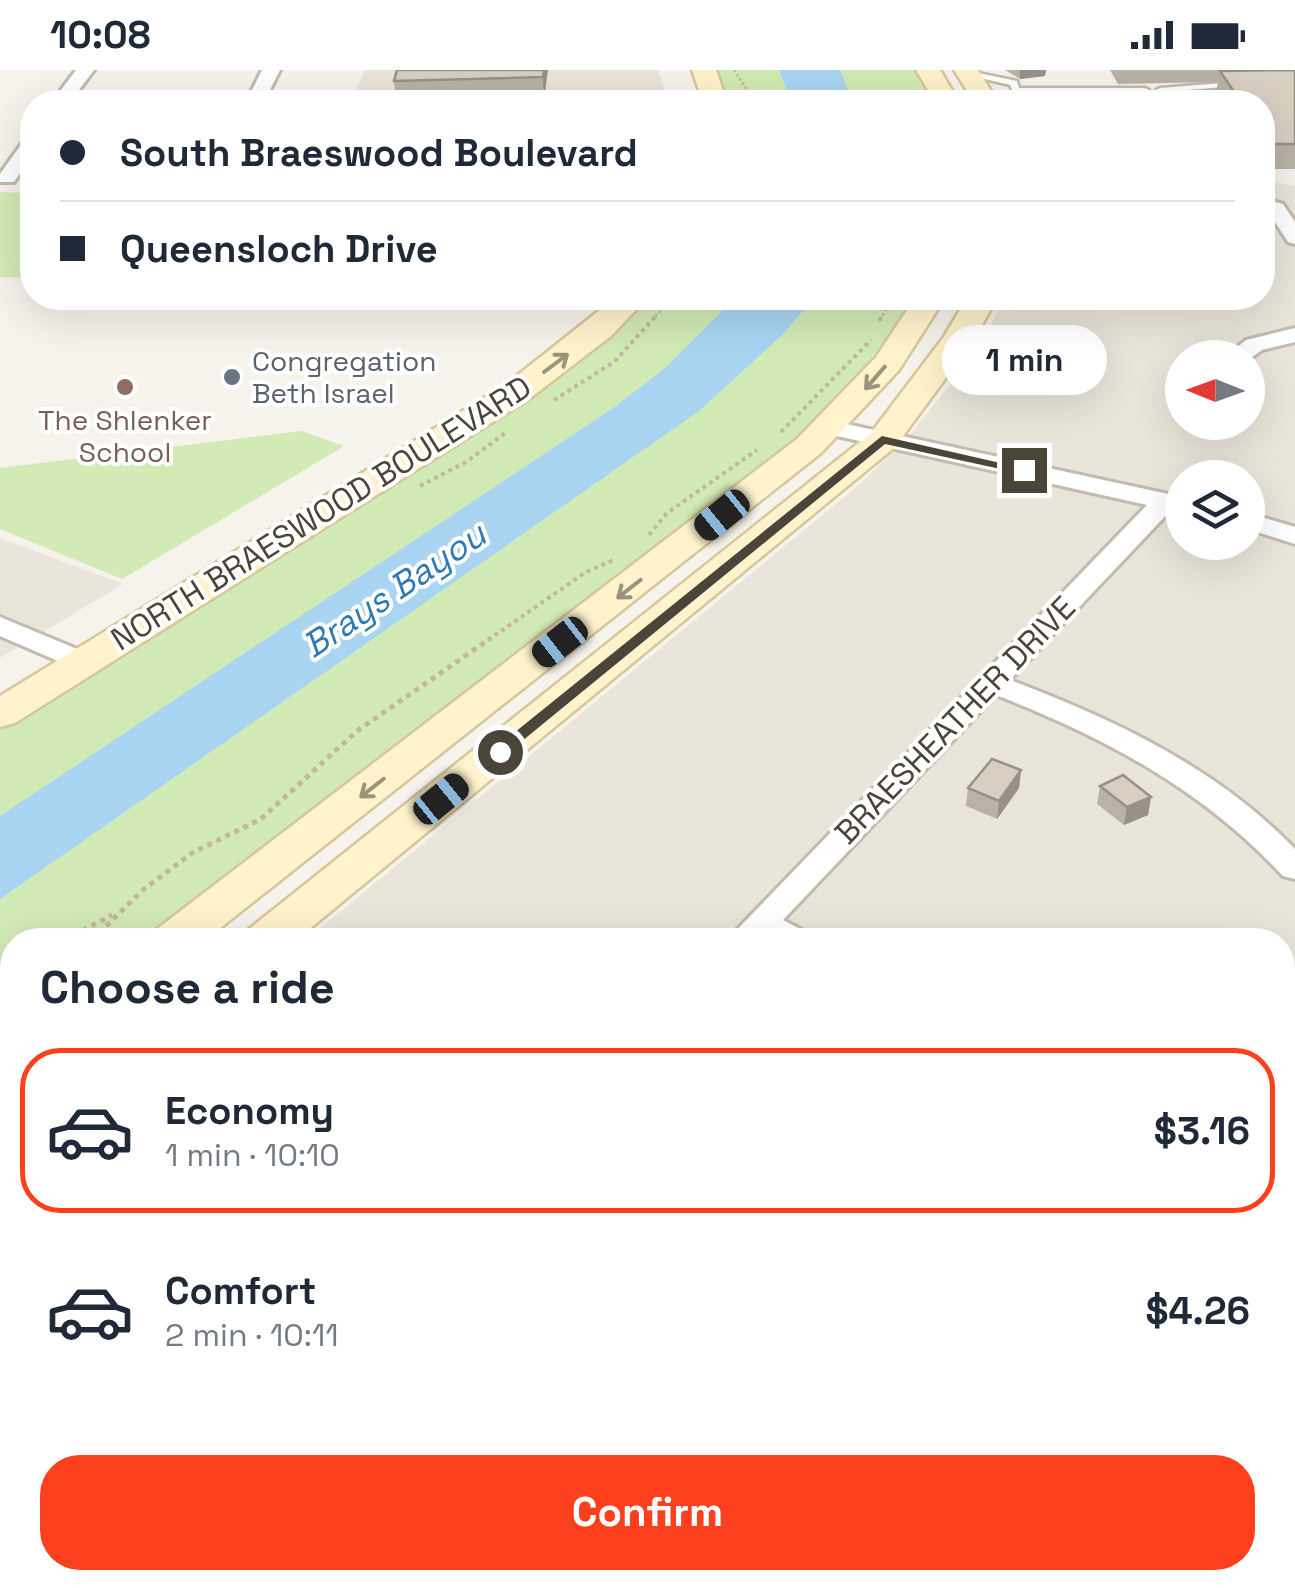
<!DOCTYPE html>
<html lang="en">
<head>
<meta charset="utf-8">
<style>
  :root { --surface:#fff; --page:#f6f6f7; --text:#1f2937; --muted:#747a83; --line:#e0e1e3; --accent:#fc3f1d }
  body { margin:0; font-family:"Space Grotesk",sans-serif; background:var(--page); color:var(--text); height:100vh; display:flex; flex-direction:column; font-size:38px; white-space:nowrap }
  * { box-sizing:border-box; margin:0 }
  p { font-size:32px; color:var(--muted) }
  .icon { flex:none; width:55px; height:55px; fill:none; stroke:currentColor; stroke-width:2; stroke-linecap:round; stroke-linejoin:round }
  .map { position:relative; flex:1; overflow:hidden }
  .drawer { position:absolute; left:0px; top:858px; width:1295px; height:662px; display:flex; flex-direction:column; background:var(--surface); border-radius:40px 40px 0 0; box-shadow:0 10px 40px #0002 }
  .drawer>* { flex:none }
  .hud { position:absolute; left:20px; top:20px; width:1255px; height:220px; border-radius:40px; box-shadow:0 10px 40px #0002; display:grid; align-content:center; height:220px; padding:0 40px; background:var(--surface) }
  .needle { width:65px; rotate:271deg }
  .buttons { position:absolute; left:1165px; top:270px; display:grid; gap:20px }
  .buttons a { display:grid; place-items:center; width:100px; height:100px; border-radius:50%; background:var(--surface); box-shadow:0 10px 40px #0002; font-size:50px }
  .end { position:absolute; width:45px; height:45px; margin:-22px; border:12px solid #4b4439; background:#fff; box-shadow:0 0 0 5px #fff }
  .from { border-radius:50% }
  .bubble { position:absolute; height:70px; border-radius:35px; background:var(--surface); box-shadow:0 10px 40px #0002; font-size:32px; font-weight:700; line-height:70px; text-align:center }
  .car { position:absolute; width:30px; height:60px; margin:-30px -15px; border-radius:12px; box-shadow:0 0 8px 2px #0007; background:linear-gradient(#222 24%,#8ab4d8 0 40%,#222 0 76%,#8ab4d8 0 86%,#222 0) }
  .hud b { display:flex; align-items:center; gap:35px; height:95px; font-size:38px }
  .hud b+b { border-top:2px solid var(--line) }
  .hud i { width:25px; height:25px; background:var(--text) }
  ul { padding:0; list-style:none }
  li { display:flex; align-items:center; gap:30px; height:165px; margin:0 20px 15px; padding:0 20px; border:5px solid transparent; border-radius:40px }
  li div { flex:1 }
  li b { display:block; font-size:38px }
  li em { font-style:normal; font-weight:700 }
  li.on { border-color:var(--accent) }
  li>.icon { width:90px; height:90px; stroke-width:1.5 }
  h2 { padding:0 40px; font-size:45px; line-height:120px }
  .cta { display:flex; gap:20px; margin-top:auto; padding:20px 40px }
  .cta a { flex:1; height:115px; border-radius:40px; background:var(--accent); color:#fff; font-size:40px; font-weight:700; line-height:115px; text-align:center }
  .status { display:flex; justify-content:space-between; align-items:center; height:70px; padding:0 50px; background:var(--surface); direction:ltr }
  .status svg { height:28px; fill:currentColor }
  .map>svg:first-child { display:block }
  .residential { fill:#eae5da; fill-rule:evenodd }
  .commercial { fill:#f7ead8 }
  .green { fill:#d2eab5 }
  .water { fill:#a9d4f2 }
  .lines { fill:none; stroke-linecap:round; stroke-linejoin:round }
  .service-casing { stroke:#c2bbae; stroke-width:5 }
  .minor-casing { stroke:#c2bbae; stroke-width:6 }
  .secondary-casing { stroke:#d6c79b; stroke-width:5 }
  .path-far2 { stroke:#c4b79f; stroke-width:2.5; stroke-dasharray:2.5 2.5; stroke-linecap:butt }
  .path-far1 { stroke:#c4b79f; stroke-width:4; stroke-dasharray:4 4; stroke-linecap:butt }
  .path { stroke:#c4b79f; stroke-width:5; stroke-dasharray:5 5; stroke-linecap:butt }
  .service { fill:#fff; fill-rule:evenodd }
  .minor { fill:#fff; fill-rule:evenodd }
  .secondary { fill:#fff3cd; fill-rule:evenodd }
  .wall { fill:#bab2a6 }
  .shaded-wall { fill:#979187 }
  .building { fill:#d8cfc1; stroke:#979187; stroke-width:2.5 }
  .oneway { stroke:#9c937c }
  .route { fill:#4b4439 }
  .worship-dot { fill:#6b7280; stroke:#fff; stroke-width:4 }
  .education-dot { fill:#8d6e63; stroke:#fff; stroke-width:4 }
  .labels { text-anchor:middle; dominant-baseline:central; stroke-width:8; stroke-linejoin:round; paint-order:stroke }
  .far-worship-label { font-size:28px; fill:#5b616d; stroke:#fff; text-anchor:start }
  .far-education-label { font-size:28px; fill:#785e54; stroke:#fff }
  .street-label { font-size:32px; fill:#4b4439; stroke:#fff }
  .water-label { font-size:35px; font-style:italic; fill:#2e7ab2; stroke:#fff }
</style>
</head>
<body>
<div class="status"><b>10:08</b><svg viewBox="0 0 49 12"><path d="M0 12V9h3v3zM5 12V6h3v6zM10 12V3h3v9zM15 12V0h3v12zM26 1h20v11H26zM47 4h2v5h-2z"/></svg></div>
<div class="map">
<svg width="1295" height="1518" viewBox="0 0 1295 1518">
  <rect width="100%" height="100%" fill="#f6f3ec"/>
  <path class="residential" d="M 364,0 L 658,0 L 669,32 L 352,32 Z
    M 1263,110 L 1295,116 L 1295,1518 L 592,1518 L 592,1508 L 1282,1508 L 1282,870 L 306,870 L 860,414 L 913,361 L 958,305 L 993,251 L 1002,228 L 1262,228 ZM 1182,288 L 1248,288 L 1248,352 L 1182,352 ZM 1182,408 L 1248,408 L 1248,472 L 1182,472 Z
    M 0,468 L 123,514 L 0,588 Z"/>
  <path class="commercial" d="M 12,1110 L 12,1508 L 461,1508 L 460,1518 L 0,1518 L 0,1121 Z"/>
  <path class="green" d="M 713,0 L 914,0 L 933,32 L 724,32 Z
    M 0,122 L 32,123 L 32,208 L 0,207 Z
    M 644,228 L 912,228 C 880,285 837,329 790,375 L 148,870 L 12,870 L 12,973 L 0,982 L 0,652 L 624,247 Z
    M 301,361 L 344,376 L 122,509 L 0,459 L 0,398 Z"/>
  <path class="water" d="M 779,0 L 840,0 L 853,32 L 792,32 Z
    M 735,228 L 814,228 L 783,264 L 699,341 L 0,829 L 0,746 L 616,336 L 664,299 Z"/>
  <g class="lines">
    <defs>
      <path id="service" d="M 964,0 L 1017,11 L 1019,18 L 1145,18 L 1149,20 L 1145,22 L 1013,22 L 1010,15 L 964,4 Z
        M 1235,12 L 1238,12 L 1238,16 L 1160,22 L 1156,20 L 1160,18 Z
        M 0,1099 L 12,1105 L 12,1120 L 0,1115 Z
        M 12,1157 L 12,1175 L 0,1182 L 0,1164 Z
        M 0,1472 L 12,1474 L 12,1492 L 0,1490 Z
        M 176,1508 L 525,1508 L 527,1512 L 524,1518 L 192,1518 L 179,1515 Z"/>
      <path id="minor" d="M 76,0 L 94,0 L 70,32 L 52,32 Z
        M 262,0 L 280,0 L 264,32 L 246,32 Z
        M 32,67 L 32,86 L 14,112 L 0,112 L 0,104 L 25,69 Z
        M 1276,132 L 1283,134 L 1295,152 L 1295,174 L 1288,172 L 1266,138 Z
        M 1295,258 L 1295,272 L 1262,280 L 1248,290 L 1224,288 L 1246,270 Z
        M 828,350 L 1182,427 L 1182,441 L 1171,440 L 1010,610 C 1115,650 1216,697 1295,779 L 1295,809 L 1283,806 C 1202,719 1106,668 996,625 L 783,850 L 806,862 L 811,870 L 727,870 L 1147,435 L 819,362 L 816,357 L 819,352 Z
        M 1248,443 L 1295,457 L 1295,474 L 1248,459 Z
        M 0,547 L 94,586 L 99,592 L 84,601 L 74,598 L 0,566 Z
        M 496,1508 L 544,1508 L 544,1518 L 496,1518 Z
        M 1036,1508 L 1084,1508 L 1085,1512 L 1082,1518 L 1040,1518 Z"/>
      <path id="secondary" d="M 692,0 L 716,0 L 727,32 L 703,32 Z
        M 916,0 L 940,0 L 959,32 L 935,32 Z
        M 954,0 L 978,0 L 998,32 L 974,32 Z
        M 615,228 L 647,228 L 611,266 L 529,329 L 15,653 L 0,657 L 0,626 L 505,315 Z
        M 915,228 L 945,228 L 899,300 L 821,383 L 205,870 L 150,870 L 157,859 L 797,369 L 876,287 Z
        M 967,228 L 997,228 L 973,271 L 895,377 L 296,870 L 242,870 L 249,859 L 871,363 L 943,268 Z
        M 12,976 L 12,1018 L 0,1022 L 0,980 Z
        M 12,1056 L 12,1101 L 0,1105 L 0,1059 Z"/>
    </defs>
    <use href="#service" class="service-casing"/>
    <use href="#minor" class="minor-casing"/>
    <use href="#secondary" class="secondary-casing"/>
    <path class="path-far2" d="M 734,0 L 755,32
      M 652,250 L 672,228
      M 880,250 L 893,228"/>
    <path class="path-far1" d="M 880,247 L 881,255
      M 554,330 L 614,292 L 655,247
      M 781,362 L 871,270
      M 420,416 L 466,392 L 508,361
      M 649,465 L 667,443 L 757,380
      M 488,570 L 586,502 L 616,489"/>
    <path class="path" d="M 65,870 L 112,845
      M 92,870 L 144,819 L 192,783 L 261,749 L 357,661 L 491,568
      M 0,909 L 12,902
      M 0,944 L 12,934"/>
    <use href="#service" class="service"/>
    <use href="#minor" class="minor"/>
    <use href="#secondary" class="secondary"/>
  </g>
  <path class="wall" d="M 1005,0 L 1046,0 L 1045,6 L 1020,9 Z
    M 1110,0 L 1295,0 L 1295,99 L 1264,99 L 1262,96 L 1262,32 L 1222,32 L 1216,23 L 1218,12 L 1118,14 Z
    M 547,1 L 544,30 L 396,32 L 394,11 Z
    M 1021,700 L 1019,718 L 997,749 L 966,736 L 968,718 Z
    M 1100,716 L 1151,727 L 1148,745 L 1124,755 L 1097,734 Z
    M 1282,894 L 1288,913 L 1284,932 L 1282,932 Z
    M 1282,997 L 1295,997 L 1295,1106 L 1287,1106 L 1282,1091 Z
    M 12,1176 L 12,1425 L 0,1424 L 0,1187 Z
    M 829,1508 L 940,1508 L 942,1518 L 831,1518 Z"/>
  <path class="shaded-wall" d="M 544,0 L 548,0 L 544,30 L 543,7 Z
    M 1020,0 L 1046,0 L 1045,6 L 1020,9 Z
    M 1021,700 L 1019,718 L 997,749 L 999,731 Z
    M 1151,727 L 1148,745 L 1124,755 L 1127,737 Z"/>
  <path class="building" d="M 397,0 L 544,0 L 543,7 L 394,11 Z
    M 1295,0 L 1295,74 L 1268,74 L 1262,66 L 1262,32 L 1241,32 L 1220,1 Z
    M 992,689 L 1021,700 L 999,731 L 968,718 Z
    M 1123,705 L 1151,727 L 1127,737 L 1100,716 Z
    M 1282,894 L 1288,913 L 1282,913 Z
    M 1282,997 L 1295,997 L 1295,1086 L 1292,1086 L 1282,1056 Z
    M 12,1176 L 12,1397 L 0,1396 L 0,1187 Z
    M 627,1508 L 737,1508 L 737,1518 L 627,1518 Z
    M 834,1508 L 940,1508 L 942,1518 L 836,1518 Z"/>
  <defs><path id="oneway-shaft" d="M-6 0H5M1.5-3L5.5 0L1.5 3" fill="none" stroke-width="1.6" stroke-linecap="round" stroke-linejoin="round" transform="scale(2.5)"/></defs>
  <g class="oneway">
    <use href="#oneway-shaft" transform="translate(556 293) rotate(-37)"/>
    <use href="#oneway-shaft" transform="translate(875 308) rotate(131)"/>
    <use href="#oneway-shaft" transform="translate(629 519) rotate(142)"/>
    <use href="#oneway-shaft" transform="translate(372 718) rotate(142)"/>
  </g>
  <path class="route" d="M 882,366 L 1031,400 L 1024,404 L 885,374 L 505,685 L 494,685 L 494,679 Z"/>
  <circle class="worship-dot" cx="232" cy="307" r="10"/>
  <circle class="education-dot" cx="125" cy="317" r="10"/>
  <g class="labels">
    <g class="far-worship-label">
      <text x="252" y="291">Congregation<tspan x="252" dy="32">Beth Israel</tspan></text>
    </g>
    <g class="far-education-label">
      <text x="125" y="350">The Shlenker<tspan x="125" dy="32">School</tspan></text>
    </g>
    <g class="street-label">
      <text transform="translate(321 443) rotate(-32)">NORTH BRAESWOOD BOULEVARD</text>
      <text transform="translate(955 650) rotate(-46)">BRAESHEATHER DRIVE</text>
    </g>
    <g class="water-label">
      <text transform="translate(394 520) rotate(-34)">Brays Bayou</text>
    </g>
  </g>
</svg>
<div class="buttons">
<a><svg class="needle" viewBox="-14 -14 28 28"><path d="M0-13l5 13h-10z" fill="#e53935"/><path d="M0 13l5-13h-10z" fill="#747a83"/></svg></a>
<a><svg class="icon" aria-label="layers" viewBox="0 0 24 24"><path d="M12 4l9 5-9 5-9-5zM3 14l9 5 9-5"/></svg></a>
</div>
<i class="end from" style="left:500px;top:682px"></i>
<i class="end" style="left:1024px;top:400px"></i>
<div class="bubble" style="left:942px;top:255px;width:165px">1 min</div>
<i class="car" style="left:722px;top:445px;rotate:231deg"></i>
<i class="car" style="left:560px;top:572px;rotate:232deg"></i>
<i class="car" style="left:441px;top:729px;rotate:51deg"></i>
<div class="hud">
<b><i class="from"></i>South Braeswood Boulevard</b>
<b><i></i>Queensloch Drive</b>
</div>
<section class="drawer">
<h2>Choose a ride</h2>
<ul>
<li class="on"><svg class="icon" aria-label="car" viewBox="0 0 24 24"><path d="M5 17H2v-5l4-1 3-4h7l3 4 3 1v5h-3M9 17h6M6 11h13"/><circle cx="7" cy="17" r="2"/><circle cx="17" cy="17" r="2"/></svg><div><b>Economy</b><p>1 min · 10:10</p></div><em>$3.16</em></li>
<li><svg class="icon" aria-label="car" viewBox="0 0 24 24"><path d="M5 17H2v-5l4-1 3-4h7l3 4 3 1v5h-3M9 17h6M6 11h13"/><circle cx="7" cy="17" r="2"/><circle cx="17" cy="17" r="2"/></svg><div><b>Comfort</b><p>2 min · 10:11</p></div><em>$4.26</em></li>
</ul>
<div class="cta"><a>Confirm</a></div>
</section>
</div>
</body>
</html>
